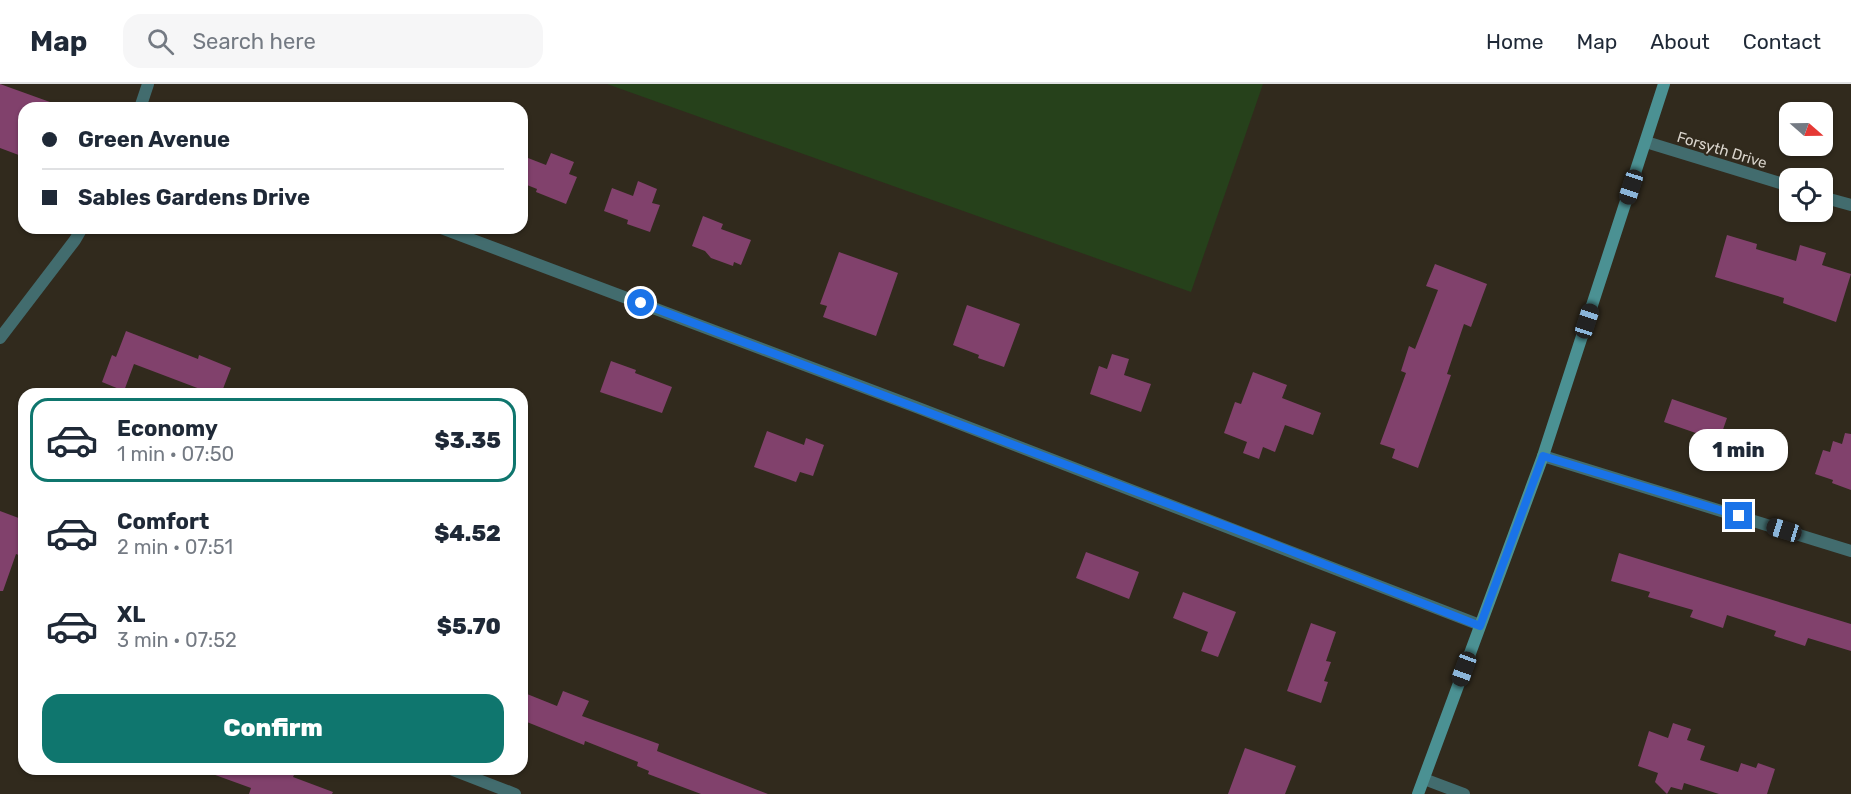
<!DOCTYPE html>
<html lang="en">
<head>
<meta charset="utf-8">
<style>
  :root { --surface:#fff; --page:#f6f6f7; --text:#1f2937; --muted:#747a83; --line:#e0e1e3; --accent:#0f766e }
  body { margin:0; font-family:Rubik,sans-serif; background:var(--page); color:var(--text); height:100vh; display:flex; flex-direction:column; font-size:22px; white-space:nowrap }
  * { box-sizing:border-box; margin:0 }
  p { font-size:20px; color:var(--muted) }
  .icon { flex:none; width:33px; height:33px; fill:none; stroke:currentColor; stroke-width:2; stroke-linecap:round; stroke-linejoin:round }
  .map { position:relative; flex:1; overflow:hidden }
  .details { position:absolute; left:18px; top:304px; width:510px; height:387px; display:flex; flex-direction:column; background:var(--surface); border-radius:18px; box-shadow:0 2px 4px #0004 }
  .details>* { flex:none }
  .top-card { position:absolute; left:18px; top:18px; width:510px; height:132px; border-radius:18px; box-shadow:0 2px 4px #0004; display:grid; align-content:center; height:132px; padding:0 24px; background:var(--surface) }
  .needle { width:39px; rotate:110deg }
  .buttons { position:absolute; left:1779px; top:18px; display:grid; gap:12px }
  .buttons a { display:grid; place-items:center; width:54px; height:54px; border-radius:12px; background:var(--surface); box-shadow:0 2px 4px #0004; font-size:30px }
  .end { position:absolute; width:27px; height:27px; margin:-14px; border:8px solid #1a73e8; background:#fff; box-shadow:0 0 0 3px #fff }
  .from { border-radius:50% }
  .bubble { position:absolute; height:42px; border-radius:18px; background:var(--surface); box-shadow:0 2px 4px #0004; font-size:20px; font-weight:800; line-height:42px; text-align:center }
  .car { position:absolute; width:18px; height:36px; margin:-18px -9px; border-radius:8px; box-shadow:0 0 4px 2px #0007; background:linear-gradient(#222 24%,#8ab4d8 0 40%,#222 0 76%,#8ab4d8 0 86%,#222 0) }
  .top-card b { display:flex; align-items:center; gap:21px; height:57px; font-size:22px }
  .top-card b+b { border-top:2px solid var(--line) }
  .top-card i { width:15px; height:15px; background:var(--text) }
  ul { padding:10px 0 0; list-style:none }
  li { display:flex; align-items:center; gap:18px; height:84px; margin:0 12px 9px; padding:0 12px; border:3px solid transparent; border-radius:18px }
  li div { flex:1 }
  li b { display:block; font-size:22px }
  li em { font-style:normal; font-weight:800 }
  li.selected { border-color:var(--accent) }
  li>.icon { width:54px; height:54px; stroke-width:1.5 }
  .cta { display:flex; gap:12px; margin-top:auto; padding:12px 24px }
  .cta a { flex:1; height:69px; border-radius:18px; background:var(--accent); color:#fff; font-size:24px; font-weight:800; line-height:69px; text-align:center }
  header { display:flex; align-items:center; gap:36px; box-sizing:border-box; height:84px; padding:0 30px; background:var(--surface); border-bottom:2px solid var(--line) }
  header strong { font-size:28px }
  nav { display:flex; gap:33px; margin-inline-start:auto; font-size:21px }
  .search { width:420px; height:54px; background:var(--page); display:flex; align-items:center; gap:15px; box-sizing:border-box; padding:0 21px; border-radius:18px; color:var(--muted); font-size:22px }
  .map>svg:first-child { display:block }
  .green { fill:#26411b }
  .building { fill:#81416c }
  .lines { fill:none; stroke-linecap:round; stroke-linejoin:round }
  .street { stroke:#426c6e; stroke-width:12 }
  .secondary { stroke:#4b9193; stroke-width:12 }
  .route { stroke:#1a73e8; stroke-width:8 }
  .labels { text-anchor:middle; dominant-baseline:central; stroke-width:4.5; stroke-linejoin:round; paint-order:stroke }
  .street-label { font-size:15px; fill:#dad5cd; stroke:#312a1d }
</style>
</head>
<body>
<header>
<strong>Map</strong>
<div class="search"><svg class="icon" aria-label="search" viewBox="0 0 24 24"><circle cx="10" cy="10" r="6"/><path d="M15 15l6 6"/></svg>Search here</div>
<nav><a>Home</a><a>Map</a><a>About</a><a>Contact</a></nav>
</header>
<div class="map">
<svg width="1851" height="710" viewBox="0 0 1851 710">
  <rect width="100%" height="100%" fill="#312a1d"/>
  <path class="green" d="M 607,0 L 1263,0 L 1191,208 Z"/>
  <path class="building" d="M 0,0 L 61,22 L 61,24 L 24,24 L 24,73 L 0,64 Z
    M 551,69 L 574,78 L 569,90 L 577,93 L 566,120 L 536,108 L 537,105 L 522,99 L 522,90 L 528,74 L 546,81 Z
    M 638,97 L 657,105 L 652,119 L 660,121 L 650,148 L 627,140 L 628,136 L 604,127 L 612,104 L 633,112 Z
    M 703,132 L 723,140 L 721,145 L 751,156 L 741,181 L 734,178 L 733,182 L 711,174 L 705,167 L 692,162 Z
    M 1727,151 L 1757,160 L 1756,165 L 1796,177 L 1800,161 L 1826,169 L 1822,181 L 1851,190 L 1836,238 L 1783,219 L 1784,214 L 1715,193 Z
    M 839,168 L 898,189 L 876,252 L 823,233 L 827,222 L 820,220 Z
    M 1435,180 L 1487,200 L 1471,243 L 1464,240 L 1447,290 L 1451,291 L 1418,384 L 1392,374 L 1395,365 L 1380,360 L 1406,289 L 1401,287 L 1409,262 L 1415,265 L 1438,206 L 1426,202 Z
    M 967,221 L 1020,240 L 1004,283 L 978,274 L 979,271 L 953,261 Z
    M 126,247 L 198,275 L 199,271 L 231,284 L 221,310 L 198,310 L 200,305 L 134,280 L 124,307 L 102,298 L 112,271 L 116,273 Z
    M 1112,270 L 1129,275 L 1124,291 L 1151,300 L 1141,328 L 1090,310 L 1099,282 L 1107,285 Z
    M 611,277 L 636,286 L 635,289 L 672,303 L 662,329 L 600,308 Z
    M 1253,288 L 1287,301 L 1282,314 L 1321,329 L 1313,351 L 1285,341 L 1275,368 L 1263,363 L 1259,375 L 1243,369 L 1247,358 L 1224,349 L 1235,318 L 1241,320 Z
    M 1672,315 L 1727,334 L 1719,357 L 1664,338 Z
    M 767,347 L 804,361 L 806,354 L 824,361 L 813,392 L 800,388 L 796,398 L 754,383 Z
    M 1845,349 L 1851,350 L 1851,406 L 1832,399 L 1833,396 L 1815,390 L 1823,366 L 1830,368 L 1833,357 L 1842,360 Z
    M 0,427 L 24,436 L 24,473 L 16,470 L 3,507 L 0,507 Z
    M 1086,468 L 1139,488 L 1129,515 L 1076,494 Z
    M 1619,469 L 1851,540 L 1851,567 L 1808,554 L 1805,562 L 1774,552 L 1776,547 L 1727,531 L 1723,544 L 1690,533 L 1693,526 L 1648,513 L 1650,508 L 1611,497 Z
    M 1183,508 L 1236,528 L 1218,573 L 1201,567 L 1208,548 L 1173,534 Z
    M 1311,539 L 1336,548 L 1326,577 L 1331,578 L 1324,597 L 1328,598 L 1321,619 L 1287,607 Z
    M 563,607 L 589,617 L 582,632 L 659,660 L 657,667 L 768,710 L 701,710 L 648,690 L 649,687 L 637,682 L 638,678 L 585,657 L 584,661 L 522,636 L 522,608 L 557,622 Z
    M 1673,639 L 1691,645 L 1687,656 L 1705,662 L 1700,676 L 1738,688 L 1741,679 L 1756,684 L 1758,679 L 1775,685 L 1767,710 L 1719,710 L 1684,699 L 1682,706 L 1671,703 L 1667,710 L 1655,698 L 1658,689 L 1638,682 L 1649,647 L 1668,654 Z
    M 1245,664 L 1296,682 L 1285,710 L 1228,710 Z
    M 207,686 L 284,686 L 295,689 L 293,693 L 333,708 L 332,710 L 249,710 L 251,704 L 207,688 Z"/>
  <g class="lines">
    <path class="street" d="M 140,24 L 148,0
      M 1646,58 L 1790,102
      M 1822,113 L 1851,121
      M 441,144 L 916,323 L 1480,541
      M 0,254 L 75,156 L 82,144
      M 1543,372 L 1851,467
      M 453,686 L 515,710
      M 1424,695 L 1464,710"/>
    <path class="secondary" d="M 1418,710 L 1543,372 L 1664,0"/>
  </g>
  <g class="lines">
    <path class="route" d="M 641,219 L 1258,454 L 1480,542 L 1543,372 L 1739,432"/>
  </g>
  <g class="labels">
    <g class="street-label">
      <text transform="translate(1722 66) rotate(17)">Forsyth Drive</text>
    </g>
  </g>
</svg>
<div class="buttons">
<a><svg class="needle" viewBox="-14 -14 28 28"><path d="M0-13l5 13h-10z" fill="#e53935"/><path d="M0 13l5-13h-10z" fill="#747a83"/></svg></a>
<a><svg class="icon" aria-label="locate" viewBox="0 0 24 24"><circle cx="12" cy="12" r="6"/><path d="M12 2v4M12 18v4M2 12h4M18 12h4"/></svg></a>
</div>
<i class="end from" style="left:641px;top:219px"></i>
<i class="end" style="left:1739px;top:432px"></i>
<div class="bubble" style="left:1689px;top:345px;width:99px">1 min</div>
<i class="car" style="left:1631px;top:103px;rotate:198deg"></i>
<i class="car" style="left:1587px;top:237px;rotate:18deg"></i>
<i class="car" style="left:1784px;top:446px;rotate:287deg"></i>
<i class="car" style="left:1464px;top:585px;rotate:200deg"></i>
<div class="top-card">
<b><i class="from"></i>Green Avenue</b>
<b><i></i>Sables Gardens Drive</b>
</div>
<section class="details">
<ul>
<li class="selected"><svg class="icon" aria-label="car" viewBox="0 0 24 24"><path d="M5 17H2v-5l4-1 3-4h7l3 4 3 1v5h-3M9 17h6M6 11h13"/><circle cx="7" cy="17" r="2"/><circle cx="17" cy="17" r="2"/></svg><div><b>Economy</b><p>1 min · 07:50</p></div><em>$3.35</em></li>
<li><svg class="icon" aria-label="car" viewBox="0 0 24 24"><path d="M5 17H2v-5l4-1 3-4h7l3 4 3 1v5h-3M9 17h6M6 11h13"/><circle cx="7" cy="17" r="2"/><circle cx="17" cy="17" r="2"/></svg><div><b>Comfort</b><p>2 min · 07:51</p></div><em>$4.52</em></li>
<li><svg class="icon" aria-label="car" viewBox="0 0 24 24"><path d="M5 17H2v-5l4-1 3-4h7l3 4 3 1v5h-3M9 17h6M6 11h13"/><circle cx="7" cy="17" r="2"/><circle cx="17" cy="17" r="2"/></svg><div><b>XL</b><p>3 min · 07:52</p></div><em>$5.70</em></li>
</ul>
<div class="cta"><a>Confirm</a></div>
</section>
</div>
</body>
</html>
